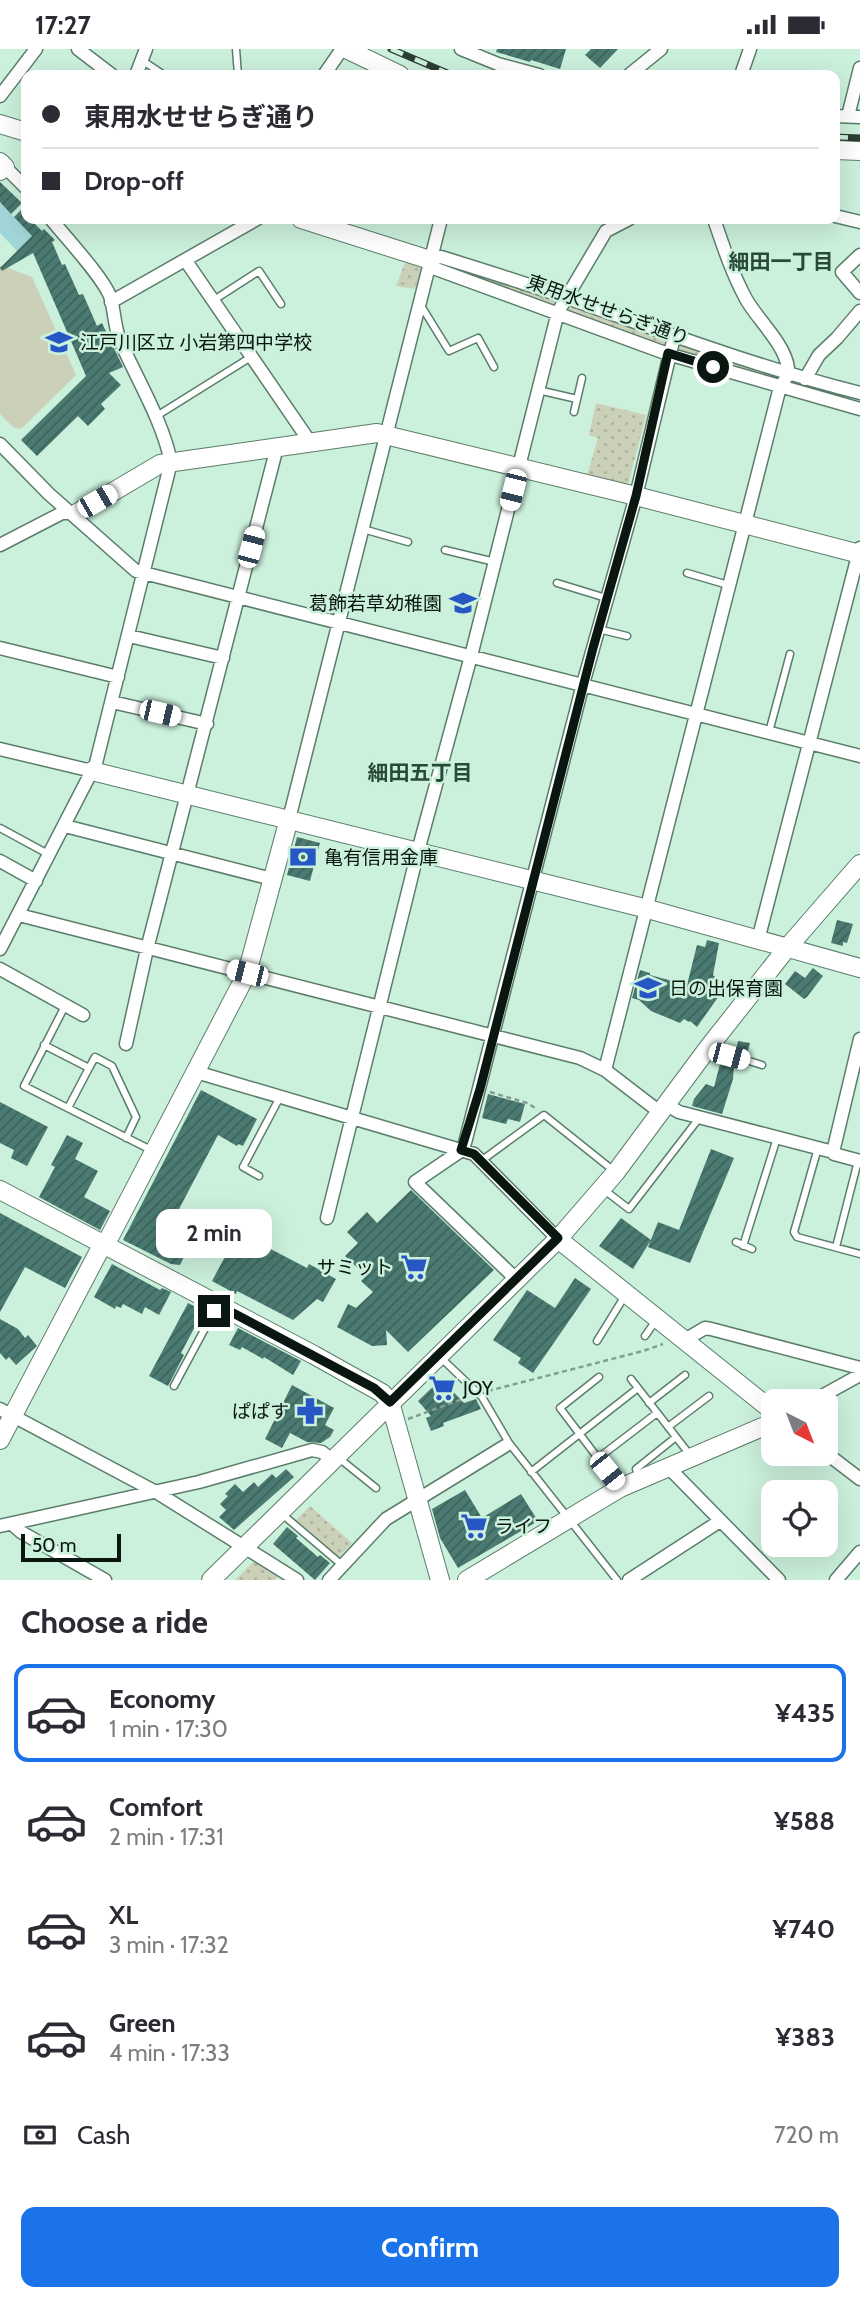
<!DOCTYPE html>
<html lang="en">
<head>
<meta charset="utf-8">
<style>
  :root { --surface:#fff; --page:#f7f7f7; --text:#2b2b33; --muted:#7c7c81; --line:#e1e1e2; --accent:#1a73e8 }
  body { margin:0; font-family:Cabin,"Noto Sans JP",sans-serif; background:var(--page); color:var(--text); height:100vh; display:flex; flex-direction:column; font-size:26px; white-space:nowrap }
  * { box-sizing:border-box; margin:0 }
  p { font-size:23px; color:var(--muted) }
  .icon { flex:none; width:38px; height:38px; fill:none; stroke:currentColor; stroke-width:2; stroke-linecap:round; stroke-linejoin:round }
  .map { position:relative; height:1531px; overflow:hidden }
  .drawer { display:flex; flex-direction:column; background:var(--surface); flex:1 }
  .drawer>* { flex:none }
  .top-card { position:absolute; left:21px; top:21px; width:819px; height:154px; border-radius:14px; box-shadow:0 7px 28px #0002; display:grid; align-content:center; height:154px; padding:0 21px; background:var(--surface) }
  .needle { width:46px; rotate:138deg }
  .tools { position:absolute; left:761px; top:1340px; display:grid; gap:14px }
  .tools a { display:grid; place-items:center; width:77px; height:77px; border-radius:14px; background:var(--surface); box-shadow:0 7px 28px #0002; font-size:35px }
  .scale { position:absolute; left:21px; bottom:18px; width:100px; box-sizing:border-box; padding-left:7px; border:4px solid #0a1710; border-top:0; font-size:19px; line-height:24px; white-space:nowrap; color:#0a1710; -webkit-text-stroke:5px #cbf0db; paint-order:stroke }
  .end { position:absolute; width:32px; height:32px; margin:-16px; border:9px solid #0a1710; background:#fff; box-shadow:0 0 0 4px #fff }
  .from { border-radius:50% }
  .bubble { position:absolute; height:49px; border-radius:14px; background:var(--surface); box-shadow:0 7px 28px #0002; font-size:23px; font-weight:800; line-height:49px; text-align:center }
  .car { position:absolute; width:21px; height:42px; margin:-21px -10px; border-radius:9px; box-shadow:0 0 5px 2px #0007; background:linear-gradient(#fff 24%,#345 0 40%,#fff 0 76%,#345 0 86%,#fff 0) }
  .top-card b { display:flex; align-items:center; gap:24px; height:66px; font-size:26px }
  .top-card b+b { border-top:2px solid var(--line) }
  .top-card i { width:18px; height:18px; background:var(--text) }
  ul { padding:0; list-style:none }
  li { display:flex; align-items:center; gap:21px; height:98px; margin:0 14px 10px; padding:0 7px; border:4px solid transparent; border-radius:14px }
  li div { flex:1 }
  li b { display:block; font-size:26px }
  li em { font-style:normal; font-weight:800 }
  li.selected { border-color:var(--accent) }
  li>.icon { width:63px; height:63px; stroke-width:1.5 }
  h2 { padding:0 21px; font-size:32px; line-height:84px }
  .pay { display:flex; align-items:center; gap:18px; height:77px; padding:0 21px; font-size:26px }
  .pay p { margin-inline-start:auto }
  .action { display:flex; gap:14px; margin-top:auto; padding:14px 21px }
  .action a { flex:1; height:80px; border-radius:14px; background:var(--accent); color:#fff; font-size:28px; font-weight:800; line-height:80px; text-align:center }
  .status { display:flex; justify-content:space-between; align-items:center; height:49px; padding:0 35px; background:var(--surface); direction:ltr }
  .status svg { height:19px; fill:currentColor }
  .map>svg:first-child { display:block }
  .grass { fill:#cbd1b8 }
  .park { fill:url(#park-dots) }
  .water { fill:#a2d7da }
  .building { fill:url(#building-hatch) }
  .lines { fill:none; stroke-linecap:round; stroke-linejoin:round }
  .lane-casing { stroke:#5b7d6a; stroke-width:9 }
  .street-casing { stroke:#5b7d6a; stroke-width:15 }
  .secondary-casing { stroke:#5b7d6a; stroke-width:20 }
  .path { stroke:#829e8e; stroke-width:2.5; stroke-dasharray:5 3.5; stroke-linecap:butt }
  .lane { stroke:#fff; stroke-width:6 }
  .street { stroke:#fff; stroke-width:12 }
  .secondary { stroke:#fff; stroke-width:18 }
  .rail-casing { stroke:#2c3d33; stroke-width:7 }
  .rail { stroke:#cbf0db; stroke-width:4.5; stroke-dasharray:13; stroke-linecap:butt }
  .route { stroke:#0a1710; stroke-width:9 }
  .labels { text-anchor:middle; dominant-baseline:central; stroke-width:5; stroke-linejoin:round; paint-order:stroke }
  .street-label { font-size:19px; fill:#0a1710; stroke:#cbf0db }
  .poi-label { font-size:19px; fill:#0a1710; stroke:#cbf0db; text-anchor:start }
  .neighbourhood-label { font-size:21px; font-weight:bold; fill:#2a4a39; stroke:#cbf0db }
</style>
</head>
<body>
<div class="status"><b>17:27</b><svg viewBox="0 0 49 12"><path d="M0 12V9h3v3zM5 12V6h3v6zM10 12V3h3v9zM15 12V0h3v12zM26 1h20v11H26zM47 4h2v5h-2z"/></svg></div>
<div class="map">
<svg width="860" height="1531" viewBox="0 0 860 1531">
  <defs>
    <pattern id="park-dots" width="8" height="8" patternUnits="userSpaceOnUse" patternTransform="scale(1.75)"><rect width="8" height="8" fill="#cbd1b8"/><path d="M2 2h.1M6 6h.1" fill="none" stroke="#adb39d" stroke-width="1.8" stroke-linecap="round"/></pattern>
    <pattern id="building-hatch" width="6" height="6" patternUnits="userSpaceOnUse" patternTransform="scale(1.75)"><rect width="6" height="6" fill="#4a7a71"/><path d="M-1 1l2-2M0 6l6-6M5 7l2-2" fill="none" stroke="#3c635b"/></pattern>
  </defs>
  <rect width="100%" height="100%" fill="#cbf0db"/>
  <path class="grass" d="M 0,216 L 32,228 L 76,326 L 21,380 L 13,378 L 0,365 Z"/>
  <path class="park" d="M 440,212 L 565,252 L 558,261 L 434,218 Z
    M 405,214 L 422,217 L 415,240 L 396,237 Z
    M 567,253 L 672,291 L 668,303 L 560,262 Z
    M 674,291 L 787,327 L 780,337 L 670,304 Z
    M 596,354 L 646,366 L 628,436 L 587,426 L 598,389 L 589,386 Z
    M 310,1457 L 352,1494 L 339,1508 L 296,1471 Z
    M 253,1513 L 256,1513 L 279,1527 L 275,1531 L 235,1531 Z"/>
  <path class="water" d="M 0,153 L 32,187 L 17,202 L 0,184 Z"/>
  <path class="building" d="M 497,0 L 566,0 L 560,20 L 531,11 L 530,13 L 496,3 Z
    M 591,0 L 618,0 L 600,19 L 585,6 Z
    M 0,133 L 22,154 L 11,165 L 0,153 Z
    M 21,161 L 26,166 L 26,170 L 30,170 L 42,182 L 44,180 L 55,191 L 52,193 L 62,216 L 65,215 L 79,246 L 83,245 L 97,277 L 102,274 L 123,318 L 109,324 L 121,336 L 101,355 L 105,360 L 88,377 L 78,367 L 37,407 L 21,391 L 86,327 L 33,204 L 2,222 L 0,219 L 32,187 L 14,168 Z
    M 297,788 L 320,794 L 310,832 L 287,826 Z
    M 837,871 L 853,875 L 847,894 L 843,893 L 843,897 L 831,894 Z
    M 707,891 L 719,894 L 713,926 L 726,937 L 697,978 L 690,972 L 689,973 L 684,970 L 680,974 L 651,962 L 639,951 L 632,949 L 640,921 L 650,924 L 650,926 L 687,936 L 697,896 L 705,898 Z
    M 813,919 L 823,927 L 807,948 L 804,950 L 785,935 L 795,922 L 805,929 Z
    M 738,992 L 750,994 L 747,1005 L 736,1002 Z
    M 720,1015 L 734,1018 L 733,1030 L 722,1065 L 692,1057 L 694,1050 L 706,1035 L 714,1038 Z
    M 201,1041 L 257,1070 L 243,1097 L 238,1095 L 237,1097 L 218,1086 L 168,1181 L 184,1189 L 188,1200 L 180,1216 L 171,1215 L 123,1191 Z
    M 488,1045 L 525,1055 L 520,1073 L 508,1070 L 506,1075 L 482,1069 Z
    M 0,1053 L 48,1078 L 27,1117 L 11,1109 L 14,1101 L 0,1094 Z
    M 67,1086 L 83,1094 L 75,1110 L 98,1122 L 84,1148 L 110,1162 L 100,1181 L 39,1148 L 55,1118 L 51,1116 Z
    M 711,1100 L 734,1109 L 690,1214 L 648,1198 L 658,1173 L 679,1181 Z
    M 411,1141 L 494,1221 L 408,1303 L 386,1281 L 387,1296 L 372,1297 L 337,1278 L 348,1255 L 356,1259 L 373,1243 L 361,1232 L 366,1227 L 345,1207 L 358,1194 L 347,1183 L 367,1163 L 377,1174 Z
    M 0,1164 L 82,1208 L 65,1239 L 25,1218 L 0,1263 Z
    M 621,1169 L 651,1191 L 633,1220 L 599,1197 Z
    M 236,1187 L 248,1194 L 250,1192 L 260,1197 L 261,1195 L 307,1219 L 309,1215 L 336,1230 L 323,1253 L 317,1250 L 293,1271 L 237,1242 L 236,1245 L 212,1232 Z
    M 112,1215 L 160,1241 L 162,1239 L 171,1243 L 159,1266 L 145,1258 L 142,1265 L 123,1255 L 121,1259 L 116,1257 L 115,1260 L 94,1248 Z
    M 575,1229 L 591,1240 L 533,1324 L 518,1314 L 521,1309 L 493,1291 L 527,1241 L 555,1259 Z
    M 188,1254 L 206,1263 L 200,1274 L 198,1272 L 181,1304 L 184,1306 L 168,1337 L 149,1327 Z
    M 0,1270 L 18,1280 L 25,1289 L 28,1286 L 37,1297 L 16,1316 L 9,1308 L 6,1311 L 0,1304 Z
    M 238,1279 L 301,1312 L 293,1326 L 264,1308 L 263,1310 L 242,1298 L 240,1301 L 229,1296 Z
    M 441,1330 L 464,1354 L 476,1350 L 481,1360 L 443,1374 L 444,1377 L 431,1382 L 426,1369 L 431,1367 L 418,1352 Z
    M 292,1336 L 334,1359 L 325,1376 L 334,1381 L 330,1388 L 321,1394 L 307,1393 L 290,1384 L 282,1399 L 265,1390 Z
    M 286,1420 L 294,1428 L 234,1481 L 219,1468 L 226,1461 L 220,1455 L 228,1447 L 225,1445 L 235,1435 L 243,1443 L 254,1433 L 258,1438 L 272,1425 L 276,1429 Z
    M 465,1441 L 482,1469 L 521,1445 L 538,1472 L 458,1519 L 440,1489 L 432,1460 Z
    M 287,1478 L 298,1487 L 296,1489 L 318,1508 L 320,1506 L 330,1514 L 315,1531 L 273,1495 Z"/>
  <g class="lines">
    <defs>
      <path id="lane" d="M 236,0 L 238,26
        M 143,12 L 164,26
        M 214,251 L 259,222 L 281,255
        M 420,255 L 449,302 L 478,289 L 494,318
        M 538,341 L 577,350
        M 574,363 L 582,329
        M 155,368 L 251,308
        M 363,480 L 408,493
        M 445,501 L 495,513
        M 687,524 L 728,536
        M 557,534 L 606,549
        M 598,580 L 627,587
        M 769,683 L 790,605
        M 0,779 L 48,805
        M 65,957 L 24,1037 L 151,1101
        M 44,996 L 89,1019 L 95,1008 L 112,1017 L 136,1068 L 126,1089
        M 711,1000 L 762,1016
        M 68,1059 L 89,1019
        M 818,1099 L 794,1183 L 797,1188 L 860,1205
        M 481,1112 L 544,1066 L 614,1122
        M 259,1127 L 243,1118 L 280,1048
        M 603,1140 L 629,1160 L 700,1068
        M 736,1193 L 752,1200
        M 743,1197 L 777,1089
        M 836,1198 L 858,1112
        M 645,1287 L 657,1270
        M 597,1292 L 626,1245
        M 440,1308 L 482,1348 L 509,1394 L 506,1396
        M 599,1328 L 560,1359 L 619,1437
        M 631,1330 L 690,1406
        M 174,1337 L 217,1257
        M 649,1354 L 685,1326
        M 668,1378 L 709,1347
        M 509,1394 L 617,1531
        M 340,1410 L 376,1439
        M 597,1410 L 657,1364
        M 531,1423 L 638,1339
        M 639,1429 L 636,1420 L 676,1388
        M 282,1465 L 342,1516"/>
      <path id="street" d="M 78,0 L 112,26
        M 461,0 L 498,15 L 539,26
        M 136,26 L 146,0
        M 324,26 L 342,0
        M 629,26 L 661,0
        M 741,26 L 750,0
        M 0,47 L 36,0
        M 835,67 L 860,68
        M 848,67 L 860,19
        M 5,118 L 26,139
        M 835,167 L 860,173
        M 860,206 L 842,223 L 860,244
        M 186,212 L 310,393
        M 111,253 L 257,170
        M 805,330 L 819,306 L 837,289 L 860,262
        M 860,344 C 760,319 664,283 567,249 C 525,234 483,221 441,208 L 430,211 L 436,220 L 668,305 L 860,360
        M 0,395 L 49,445 L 136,522 L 860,707
        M 0,496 L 62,464 L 73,464
        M 129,587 L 223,609
        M 0,599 L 118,628
        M 112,653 L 207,675
        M 0,700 L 92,722
        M 289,770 L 441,170
        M 65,777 L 272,830
        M 0,812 L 36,832
        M 19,866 L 580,1009 L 605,1021 L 661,1064
        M 758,891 L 860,499
        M 0,900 L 96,714 L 171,413 C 162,370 136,329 119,289 C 114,275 114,258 110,247 C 101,226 67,190 51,170
        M 0,920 L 83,966
        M 126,995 L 147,900 L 277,398
        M 605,1021 L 780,338 C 784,333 789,326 788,319 C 785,295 757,270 746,250 C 732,224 723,197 714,170
        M 196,1023 L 474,1105 L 558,1190
        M 667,1056 L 679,1063 L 833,1103 L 834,1105 L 860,1112
        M 833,1103 L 860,990
        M 327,1169 L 418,802 L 471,607 L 558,263 L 606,182 L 629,170
        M 516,1230 L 415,1133 L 462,1101 L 465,1094 L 583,635 L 636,447 L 674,288
        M 685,1291 L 705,1279 L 711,1280 L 860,1319
        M 811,1353 L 860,1326
        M 0,1360 L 156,1443 L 297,1531
        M 826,1404 L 860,1430
        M 668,1418 L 779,1531
        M 12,1475 L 21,1483 L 105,1531
        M 0,1477 L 199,1433 L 312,1401 L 322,1403 L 332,1411
        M 329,1531 L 386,1470 L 505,1397
        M 629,1531 L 720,1472
        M 836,1531 L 860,1503"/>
      <path id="secondary" d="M 346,0 L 400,26
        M 0,75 L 26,83
        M 835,101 L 860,102
        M 0,113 L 5,118 L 0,122
        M 301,170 L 430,211
        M 77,464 L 160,415 L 377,384 L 636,447 L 860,505
        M 92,722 L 648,860 L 860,919
        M 0,1141 L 314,1306 L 382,1344 L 390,1353 L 440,1531
        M 558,1190 L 774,1363
        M 0,1391 L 98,1204 L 110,1187 L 247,924 L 289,770
        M 211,1531 L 558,1190 L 616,1123 L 708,999 L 787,899 L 860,815
        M 467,1531 L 620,1439 L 774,1373"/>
    </defs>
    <use href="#lane" class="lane-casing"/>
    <use href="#street" class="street-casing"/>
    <use href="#secondary" class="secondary-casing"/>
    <path class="path" d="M 490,1043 L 527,1054 L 537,1060
      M 488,1342 L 643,1302 L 663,1295
      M 408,1370 L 468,1348"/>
    <use href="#lane" class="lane"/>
    <use href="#street" class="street"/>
    <use href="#secondary" class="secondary"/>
    <defs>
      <path id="rail" d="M 391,0 L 452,26
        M 835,88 L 860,89"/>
    </defs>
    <use href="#rail" class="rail-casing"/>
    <use href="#rail" class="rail"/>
  </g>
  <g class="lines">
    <path class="route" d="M 214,1262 L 218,1256 L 374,1339 L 390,1353 L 558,1189 L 474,1105 L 461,1101 L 480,1040 L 593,599 L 636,447 L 668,304 L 713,318"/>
  </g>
  <defs>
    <symbol id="school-bare" viewBox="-9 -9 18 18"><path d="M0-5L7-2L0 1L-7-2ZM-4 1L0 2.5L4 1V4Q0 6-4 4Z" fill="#2657c5" stroke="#cbf0db" stroke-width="2.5" paint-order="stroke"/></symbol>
    <symbol id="bank-bare" viewBox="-9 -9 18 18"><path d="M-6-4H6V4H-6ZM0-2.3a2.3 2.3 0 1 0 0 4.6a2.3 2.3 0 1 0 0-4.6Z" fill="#2657c5" stroke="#cbf0db" stroke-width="2.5" paint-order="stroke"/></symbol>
    <symbol id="supermarket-bare" viewBox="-9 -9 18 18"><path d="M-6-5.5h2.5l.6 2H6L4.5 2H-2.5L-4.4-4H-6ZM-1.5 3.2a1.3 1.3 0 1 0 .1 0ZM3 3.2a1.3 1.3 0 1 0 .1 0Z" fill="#2657c5" stroke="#cbf0db" stroke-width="2.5" paint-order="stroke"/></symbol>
    <symbol id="pharmacy-bare" viewBox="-9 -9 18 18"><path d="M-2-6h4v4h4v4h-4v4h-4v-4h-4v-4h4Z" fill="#2657c5" stroke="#cbf0db" stroke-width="2.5" paint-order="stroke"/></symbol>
  </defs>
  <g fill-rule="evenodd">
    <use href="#school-bare" x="40" y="274" width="38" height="38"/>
    <use href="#school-bare" x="444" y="535" width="38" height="38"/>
    <use href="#bank-bare" x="284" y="789" width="38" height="38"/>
    <use href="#school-bare" x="629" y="920" width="38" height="38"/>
    <use href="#supermarket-bare" x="395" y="1199" width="38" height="38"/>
    <use href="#supermarket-bare" x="423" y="1320" width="38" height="38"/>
    <use href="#pharmacy-bare" x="291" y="1343" width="38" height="38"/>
    <use href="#supermarket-bare" x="455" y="1458" width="38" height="38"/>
  </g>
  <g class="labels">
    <g class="street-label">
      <text transform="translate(608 261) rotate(20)">東用水せせらぎ通り</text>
    </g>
    <g class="poi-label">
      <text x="80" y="293">江戸川区立 小岩第四中学校</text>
      <text x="442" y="554" text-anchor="end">葛飾若草幼稚園</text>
      <text x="324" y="808">亀有信用金庫</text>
      <text x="669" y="939">日の出保育園</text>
      <text x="393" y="1218" text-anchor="end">サミット</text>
      <text x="463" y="1339">JOY</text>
      <text x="289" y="1362" text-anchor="end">ぱぱす</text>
      <text x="495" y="1477">ライフ</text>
    </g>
    <g class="neighbourhood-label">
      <text x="781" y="212">細田一丁目</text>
      <text x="420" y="723">細田五丁目</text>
    </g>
  </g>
</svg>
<div class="tools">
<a><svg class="needle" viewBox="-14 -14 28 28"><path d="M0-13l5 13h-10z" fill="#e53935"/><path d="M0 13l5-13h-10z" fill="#7c7c81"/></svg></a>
<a><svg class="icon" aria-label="locate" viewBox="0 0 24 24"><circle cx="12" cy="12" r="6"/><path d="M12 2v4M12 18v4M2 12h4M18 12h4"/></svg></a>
</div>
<div class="scale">50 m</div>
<i class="end from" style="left:713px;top:318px"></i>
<i class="end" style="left:214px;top:1262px"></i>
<div class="bubble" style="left:156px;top:1160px;width:116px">2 min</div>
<i class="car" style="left:513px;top:441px;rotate:194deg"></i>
<i class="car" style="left:97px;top:452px;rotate:60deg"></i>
<i class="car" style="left:251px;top:498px;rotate:15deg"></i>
<i class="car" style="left:160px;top:664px;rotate:103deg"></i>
<i class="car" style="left:247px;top:924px;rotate:284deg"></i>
<i class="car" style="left:729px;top:1007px;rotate:105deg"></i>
<i class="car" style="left:607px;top:1422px;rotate:141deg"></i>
<div class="top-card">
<b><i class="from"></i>東用水せせらぎ通り</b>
<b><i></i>Drop-off</b>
</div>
</div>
<section class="drawer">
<h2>Choose a ride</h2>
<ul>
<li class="selected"><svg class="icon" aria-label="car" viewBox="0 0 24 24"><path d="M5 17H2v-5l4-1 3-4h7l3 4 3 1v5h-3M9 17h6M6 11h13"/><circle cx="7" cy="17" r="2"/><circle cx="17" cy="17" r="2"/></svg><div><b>Economy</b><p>1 min · 17:30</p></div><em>¥435</em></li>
<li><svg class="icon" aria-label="car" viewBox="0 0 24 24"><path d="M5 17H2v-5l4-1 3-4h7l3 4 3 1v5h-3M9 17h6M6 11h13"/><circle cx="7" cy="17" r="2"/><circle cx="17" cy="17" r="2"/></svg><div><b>Comfort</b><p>2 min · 17:31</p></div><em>¥588</em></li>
<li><svg class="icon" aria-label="car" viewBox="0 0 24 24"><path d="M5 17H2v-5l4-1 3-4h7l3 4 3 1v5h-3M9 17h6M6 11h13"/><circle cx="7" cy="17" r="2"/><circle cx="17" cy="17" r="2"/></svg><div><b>XL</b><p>3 min · 17:32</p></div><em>¥740</em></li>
<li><svg class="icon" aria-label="car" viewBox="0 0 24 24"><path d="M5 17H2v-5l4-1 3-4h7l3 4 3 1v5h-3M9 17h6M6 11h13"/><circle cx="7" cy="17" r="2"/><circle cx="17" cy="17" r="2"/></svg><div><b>Green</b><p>4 min · 17:33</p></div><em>¥383</em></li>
</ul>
<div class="pay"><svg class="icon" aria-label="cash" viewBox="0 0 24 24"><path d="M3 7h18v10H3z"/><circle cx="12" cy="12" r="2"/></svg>Cash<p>720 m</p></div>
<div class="action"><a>Confirm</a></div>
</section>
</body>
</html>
